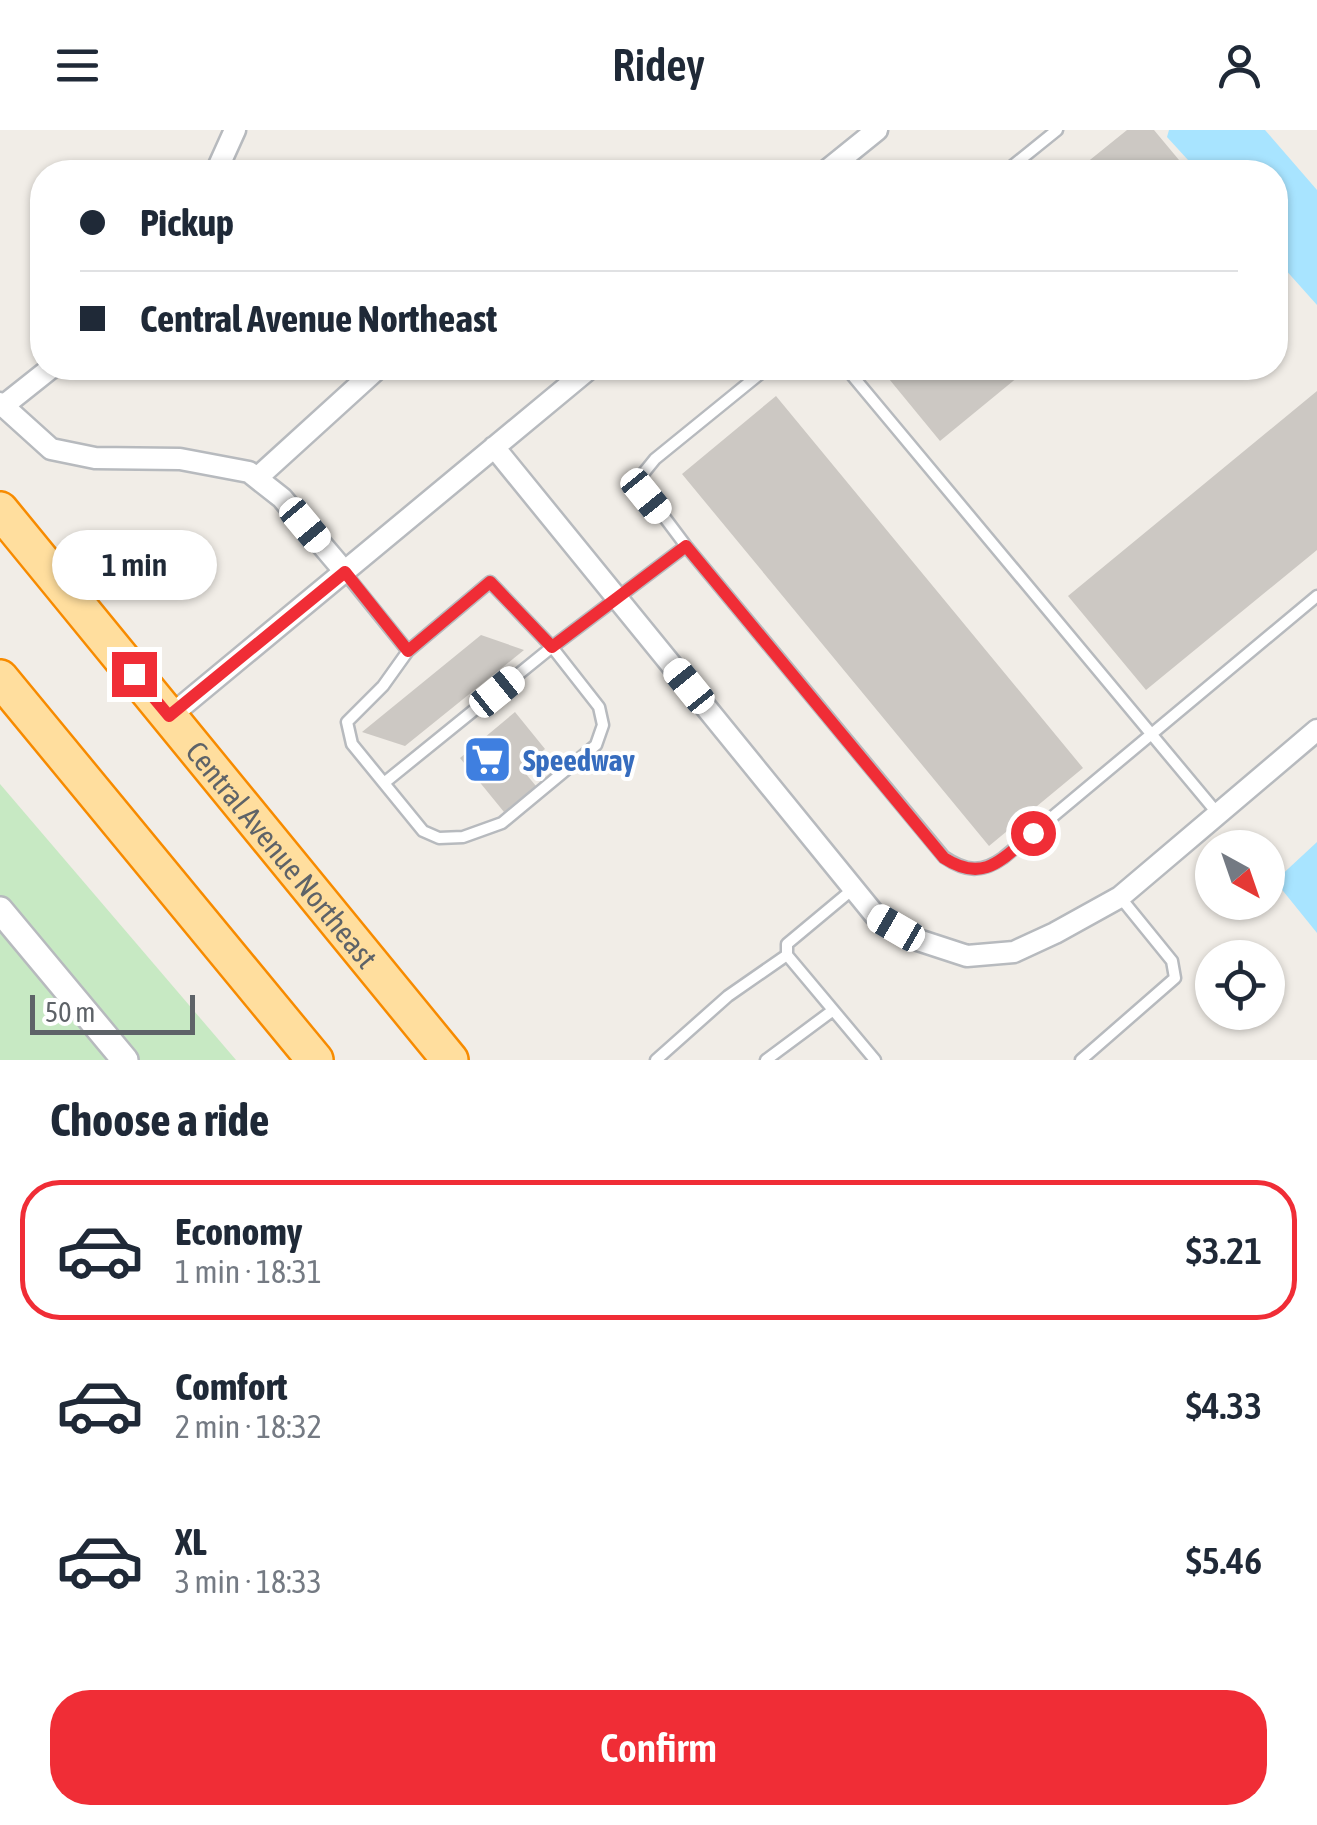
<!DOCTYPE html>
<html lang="en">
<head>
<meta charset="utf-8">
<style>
  :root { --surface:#fff; --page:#f2f2f3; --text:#1f2937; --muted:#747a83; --line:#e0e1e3; --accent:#f02d36 }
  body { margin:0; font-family:"Asap Condensed",sans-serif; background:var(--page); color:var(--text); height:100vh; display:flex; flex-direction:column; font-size:38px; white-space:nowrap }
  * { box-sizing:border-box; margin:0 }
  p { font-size:32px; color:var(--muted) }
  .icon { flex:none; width:55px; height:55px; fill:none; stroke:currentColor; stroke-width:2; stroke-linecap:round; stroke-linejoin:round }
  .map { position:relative; height:930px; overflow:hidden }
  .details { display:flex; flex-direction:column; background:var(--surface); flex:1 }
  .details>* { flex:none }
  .top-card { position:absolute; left:30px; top:30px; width:1258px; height:220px; border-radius:40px; box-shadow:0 2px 8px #0004; display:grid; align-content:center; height:220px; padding:0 50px; background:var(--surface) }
  .needle { width:65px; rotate:140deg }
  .buttons { position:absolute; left:1195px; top:700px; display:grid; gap:20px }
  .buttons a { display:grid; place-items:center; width:90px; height:90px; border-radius:50%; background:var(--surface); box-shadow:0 2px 8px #0004; font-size:50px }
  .scale { position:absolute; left:30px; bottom:25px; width:165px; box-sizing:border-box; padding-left:10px; border:5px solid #5e6368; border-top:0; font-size:28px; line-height:35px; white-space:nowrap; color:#5e6368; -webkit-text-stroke:8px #fff; paint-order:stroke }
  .end { position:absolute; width:45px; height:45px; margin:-22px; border:12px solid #f02d36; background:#fff; box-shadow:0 0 0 5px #fff }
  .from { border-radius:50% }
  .bubble { position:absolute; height:70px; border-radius:35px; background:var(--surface); box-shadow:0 2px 8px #0004; font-size:32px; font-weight:600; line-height:70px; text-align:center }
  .car { position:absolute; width:30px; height:60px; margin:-30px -15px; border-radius:12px; box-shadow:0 0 8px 2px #0007; background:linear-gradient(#fff 24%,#345 0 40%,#fff 0 76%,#345 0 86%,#fff 0) }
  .top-card b { display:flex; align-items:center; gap:35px; height:95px; font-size:38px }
  .top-card b+b { border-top:2px solid var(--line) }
  .top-card i { width:25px; height:25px; background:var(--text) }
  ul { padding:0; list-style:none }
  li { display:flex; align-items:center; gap:30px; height:140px; margin:0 20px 15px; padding:0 30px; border:5px solid transparent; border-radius:40px }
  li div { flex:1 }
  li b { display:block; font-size:38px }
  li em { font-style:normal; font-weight:600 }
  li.current { border-color:var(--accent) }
  li>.icon { width:90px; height:90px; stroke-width:1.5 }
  h2 { padding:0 50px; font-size:45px; line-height:120px }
  .action { display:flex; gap:20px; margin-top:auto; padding:20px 50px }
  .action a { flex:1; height:115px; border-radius:40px; background:var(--accent); color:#fff; font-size:40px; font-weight:600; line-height:115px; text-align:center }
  header { display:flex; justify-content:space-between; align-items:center; height:130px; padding:0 50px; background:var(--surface); font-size:45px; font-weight:600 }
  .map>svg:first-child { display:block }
  .green { fill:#c7e9c3 }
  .water { fill:#a8e4ff }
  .building { fill:#ccc8c3 }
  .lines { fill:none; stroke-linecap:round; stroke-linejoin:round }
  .service-casing { stroke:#b7babe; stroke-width:15 }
  .minor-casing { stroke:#b7babe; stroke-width:25 }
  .tertiary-casing { stroke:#b7babe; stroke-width:30 }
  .trunk-casing { stroke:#f78b00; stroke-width:40 }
  .service { stroke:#fff; stroke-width:10 }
  .minor { stroke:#fff; stroke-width:20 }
  .tertiary { stroke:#fff; stroke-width:25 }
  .trunk { stroke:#ffde9e; stroke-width:35 }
  .route { stroke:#f02d36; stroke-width:12 }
  .labels { text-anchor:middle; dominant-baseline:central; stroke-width:8; stroke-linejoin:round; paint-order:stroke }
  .shop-label { font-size:30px; font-weight:bold; fill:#366cbe; stroke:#fff; text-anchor:start }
  .street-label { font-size:30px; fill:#5e6368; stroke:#fff }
</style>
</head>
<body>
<header><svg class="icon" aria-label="menu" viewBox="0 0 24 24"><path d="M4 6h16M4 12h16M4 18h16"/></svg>Ridey<svg class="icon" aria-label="person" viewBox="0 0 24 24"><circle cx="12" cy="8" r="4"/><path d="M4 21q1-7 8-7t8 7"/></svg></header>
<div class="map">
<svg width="1317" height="930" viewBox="0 0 1317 930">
  <rect width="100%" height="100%" fill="#f1ede7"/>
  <path class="green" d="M 0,654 L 236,930 L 0,930 Z"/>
  <path class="water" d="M 1169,0 L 1265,0 L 1317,60 L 1317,175 L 1275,128 L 1275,42 L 1199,42 L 1167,7 Z
    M 1317,712 L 1317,803 L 1275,751 Z"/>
  <path class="building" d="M 1127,0 L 1154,0 L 1189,42 L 1075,42 Z
    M 880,238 L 1029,238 L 940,311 Z
    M 1317,261 L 1317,420 L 1146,560 L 1068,466 Z
    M 776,266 L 1083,638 L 989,716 L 682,344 Z
    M 481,505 L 524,520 L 405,616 L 362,602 Z
    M 515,582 L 545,619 L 521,638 L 536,656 L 504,682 L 460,628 Z"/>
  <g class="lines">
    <defs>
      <path id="service" d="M 1005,42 L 1057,0
        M 767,238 L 655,329 L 642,345 L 641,356 L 686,416 L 944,727 C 966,742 982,743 1003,728 L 1317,466
        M 846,238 L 1218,684
        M 345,443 L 408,521 L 490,452 L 552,517 L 686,416
        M 384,653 L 552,517 L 599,577 L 603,595 L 596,615 L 502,693 L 463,707 L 439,708 L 423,701 L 352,614 L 347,592 L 383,556 L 408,521
        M 853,759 L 787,814 L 787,825 L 875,930
        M 656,930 L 728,866 L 787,825
        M 766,930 L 832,881
        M 1081,930 L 1175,848 L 1172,831 L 1120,767"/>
      <path id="minor" d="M 216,42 L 235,0
        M 825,42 L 877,0
        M 0,273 L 51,319 L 95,328 L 180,329 L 249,342 L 282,368 L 345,442
        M 2,277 L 51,238
        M 494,317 L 875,785 L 918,810 L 967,826 L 1014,822 L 1055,803 L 1120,767 L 1317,600
        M 257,348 L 378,238
        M 169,587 L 590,238"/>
      <path id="tertiary" d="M 0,780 L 125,930"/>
      <g id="trunk">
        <path id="s1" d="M 0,380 L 450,930"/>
        <path d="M 0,548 L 315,930"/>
      </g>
    </defs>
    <use href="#service" class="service-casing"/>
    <use href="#minor" class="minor-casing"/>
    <use href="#tertiary" class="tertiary-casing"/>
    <use href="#trunk" class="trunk-casing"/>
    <use href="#service" class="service"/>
    <use href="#minor" class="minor"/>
    <use href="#tertiary" class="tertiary"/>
    <use href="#trunk" class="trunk"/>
  </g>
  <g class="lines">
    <path class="route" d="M 134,544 L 169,586 L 345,442 L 408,521 L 490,452 L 552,517 L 686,416 L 944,728 C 984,754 1002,729 1033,703"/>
  </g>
  <defs>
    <symbol id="supermarket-square" viewBox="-11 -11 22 22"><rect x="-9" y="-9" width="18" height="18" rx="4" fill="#3f7fe0" stroke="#fff"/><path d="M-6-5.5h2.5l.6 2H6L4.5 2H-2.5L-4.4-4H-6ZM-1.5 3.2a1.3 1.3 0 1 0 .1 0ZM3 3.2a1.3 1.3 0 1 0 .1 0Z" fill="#fff"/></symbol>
  </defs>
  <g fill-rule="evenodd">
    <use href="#supermarket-square" x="460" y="602" width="55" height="55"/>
  </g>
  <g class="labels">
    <g class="shop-label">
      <text x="523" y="630">Speedway</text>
    </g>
    <g class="street-label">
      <text stroke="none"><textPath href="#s1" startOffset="445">Central Avenue Northeast</textPath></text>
    </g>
  </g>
</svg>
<div class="buttons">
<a><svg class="needle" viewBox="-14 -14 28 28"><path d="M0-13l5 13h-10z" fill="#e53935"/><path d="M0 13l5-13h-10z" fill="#747a83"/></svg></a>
<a><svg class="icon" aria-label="locate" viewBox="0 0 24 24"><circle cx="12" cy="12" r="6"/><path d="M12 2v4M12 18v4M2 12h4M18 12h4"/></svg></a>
</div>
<div class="scale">50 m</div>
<i class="end from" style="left:1033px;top:703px"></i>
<i class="end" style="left:134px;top:544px"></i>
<div class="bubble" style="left:52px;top:400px;width:165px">1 min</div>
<i class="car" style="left:646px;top:366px;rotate:141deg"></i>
<i class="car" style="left:305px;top:395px;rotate:140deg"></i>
<i class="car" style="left:689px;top:556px;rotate:321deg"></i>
<i class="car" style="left:497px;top:562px;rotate:51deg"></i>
<i class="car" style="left:896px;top:798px;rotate:300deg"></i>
<div class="top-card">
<b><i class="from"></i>Pickup</b>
<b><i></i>Central Avenue Northeast</b>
</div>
</div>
<section class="details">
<h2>Choose a ride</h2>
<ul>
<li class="current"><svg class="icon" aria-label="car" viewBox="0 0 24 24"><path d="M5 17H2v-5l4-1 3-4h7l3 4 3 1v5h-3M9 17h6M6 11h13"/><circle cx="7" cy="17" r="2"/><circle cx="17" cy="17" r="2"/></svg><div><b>Economy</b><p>1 min · 18:31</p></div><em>$3.21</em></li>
<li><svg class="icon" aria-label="car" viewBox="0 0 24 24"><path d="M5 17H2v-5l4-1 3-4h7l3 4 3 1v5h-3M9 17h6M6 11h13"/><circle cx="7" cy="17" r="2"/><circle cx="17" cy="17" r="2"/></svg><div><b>Comfort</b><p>2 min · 18:32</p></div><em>$4.33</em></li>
<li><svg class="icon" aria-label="car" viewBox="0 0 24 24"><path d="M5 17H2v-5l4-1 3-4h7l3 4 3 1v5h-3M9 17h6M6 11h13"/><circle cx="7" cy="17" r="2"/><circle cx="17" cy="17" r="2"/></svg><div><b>XL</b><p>3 min · 18:33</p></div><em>$5.46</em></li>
</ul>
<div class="action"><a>Confirm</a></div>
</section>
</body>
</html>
